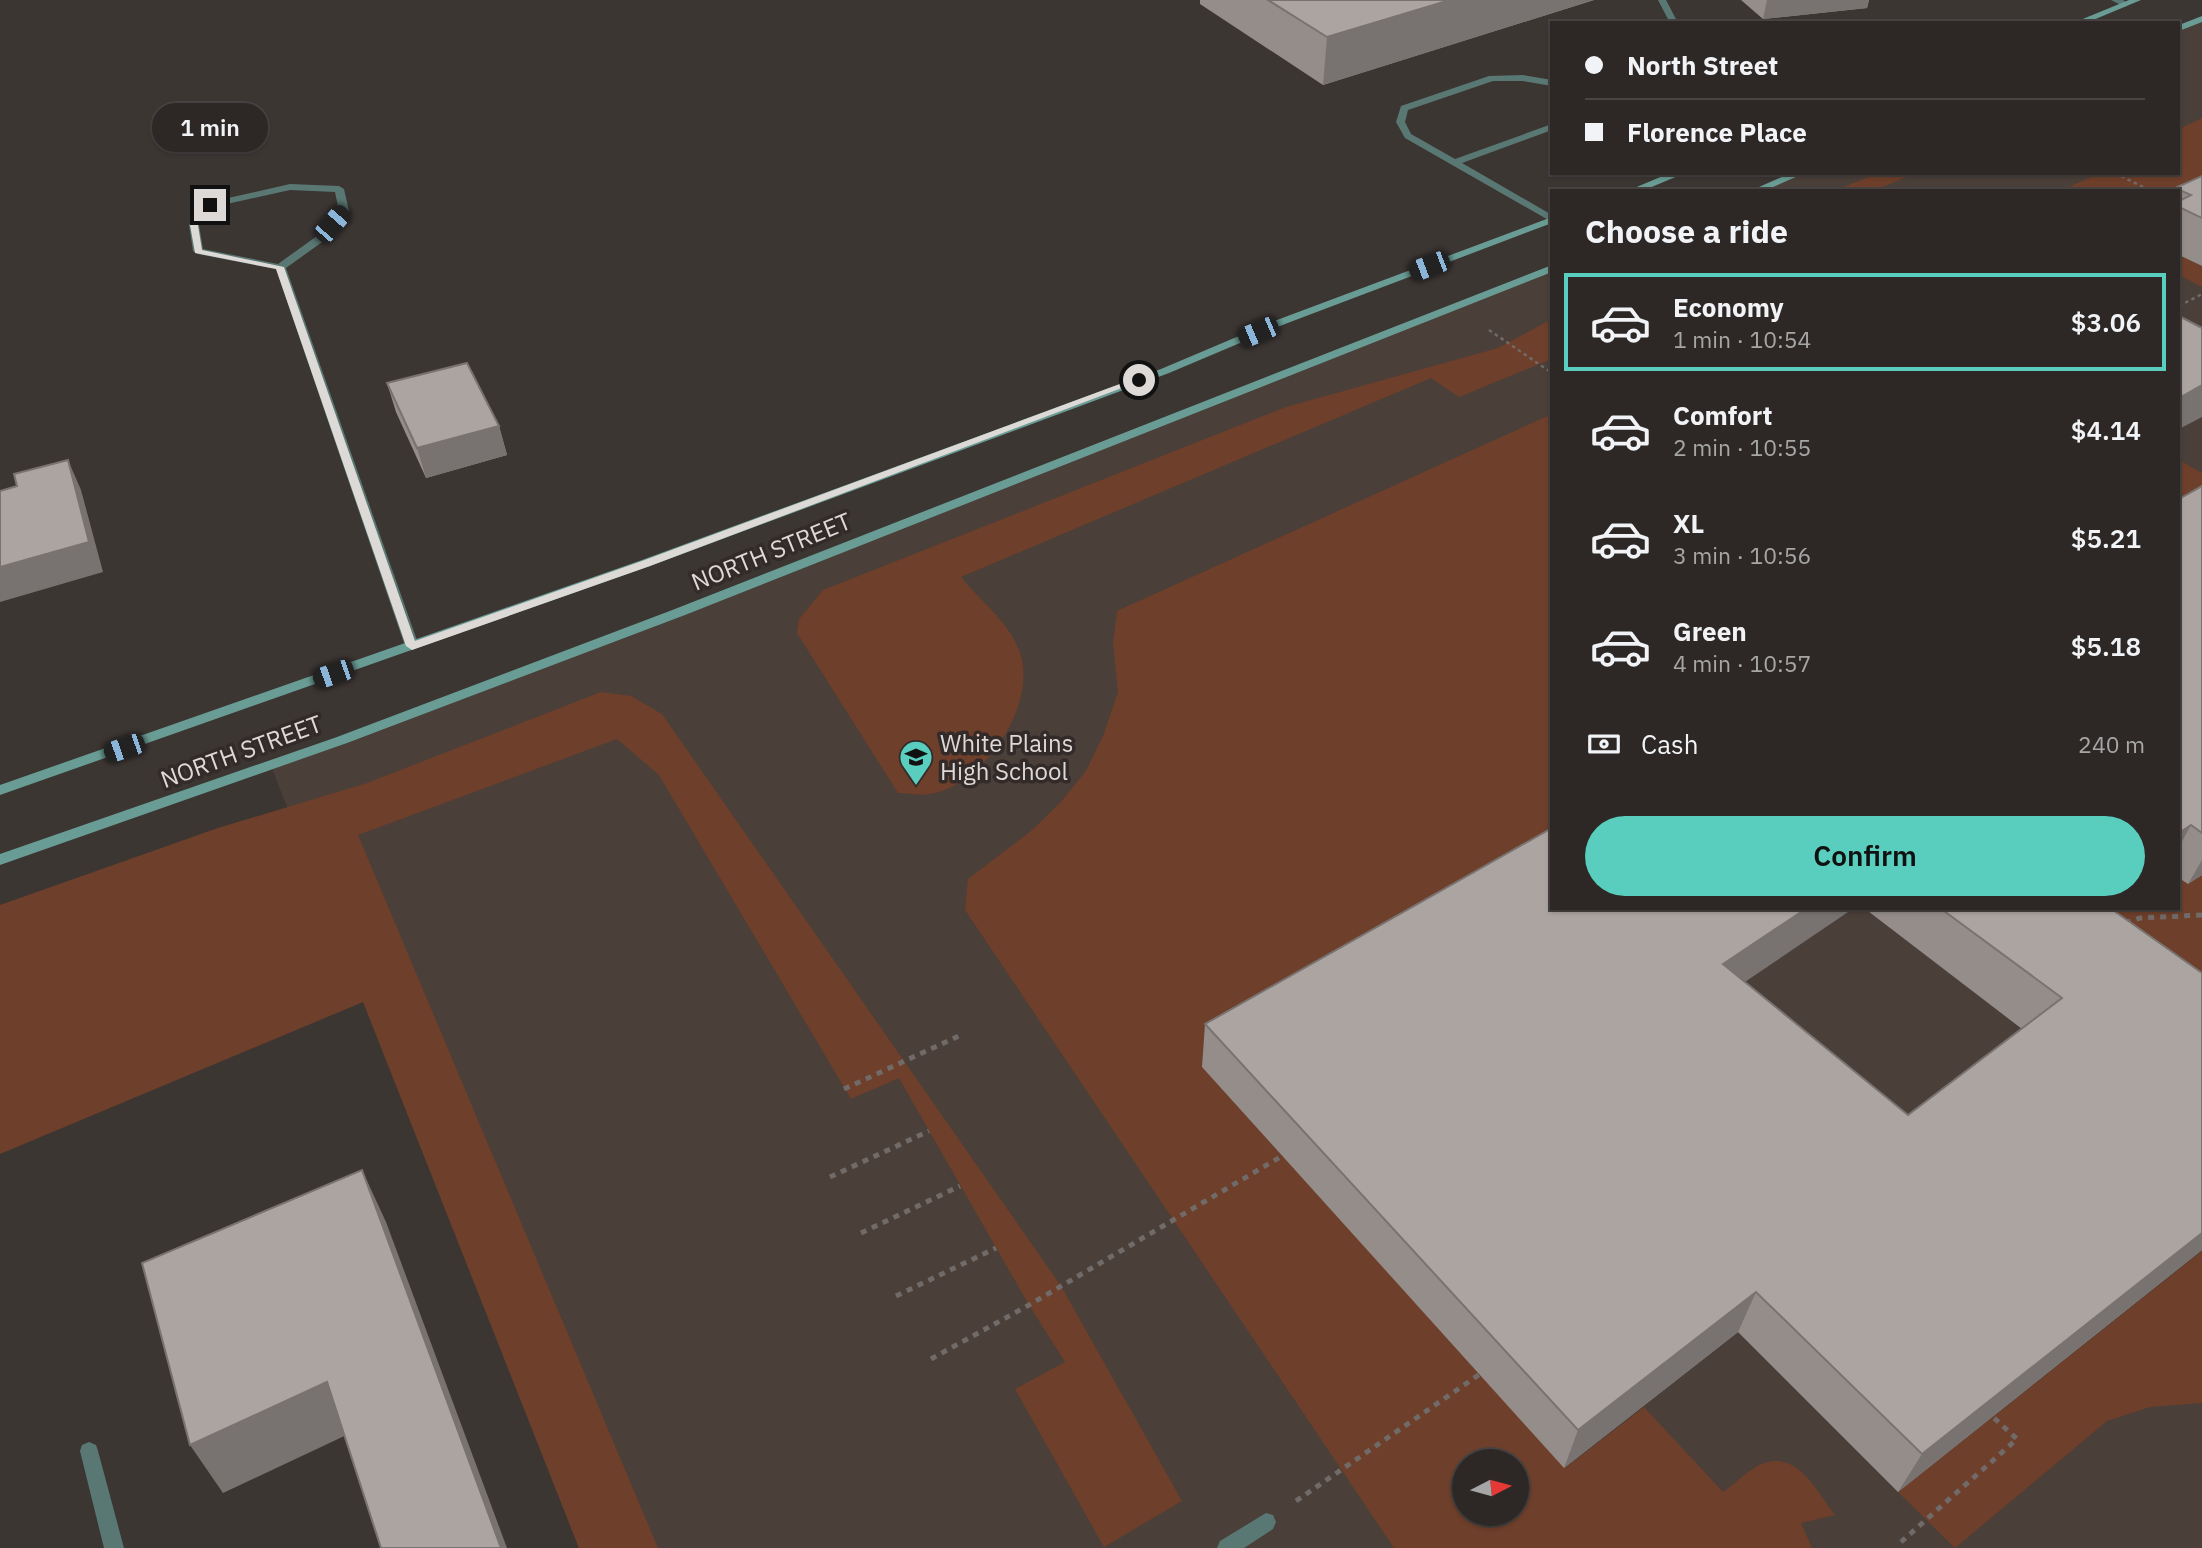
<!DOCTYPE html>
<html lang="en">
<head>
<meta charset="utf-8">
<style>
  :root { --surface:#2d2826; --page:#35302e; --text:#f1f3f6; --muted:#a7a6a7; --line:#484443; --accent:#59cebe }
  body { margin:0; font-family:"IBM Plex Sans",sans-serif; background:var(--page); color:var(--text); height:100vh; display:flex; flex-direction:column; font-size:26px; white-space:nowrap }
  * { box-sizing:border-box; margin:0 }
  p { font-size:23px; color:var(--muted) }
  .icon { flex:none; width:38px; height:38px; fill:none; stroke:currentColor; stroke-width:2; stroke-linecap:round; stroke-linejoin:round }
  .map { position:relative; flex:1; overflow:hidden }
  .panel { position:absolute; left:1550px; top:189px; width:630px; height:721px; display:flex; flex-direction:column; background:var(--surface); border-radius:0px; box-shadow:0 2px 5px #0004,0 0 0 2px var(--line) }
  .panel>* { flex:none }
  .banner { position:absolute; left:1550px; top:21px; width:630px; height:154px; border-radius:0px; box-shadow:0 2px 5px #0004,0 0 0 2px var(--line); display:grid; align-content:center; height:154px; padding:0 35px; background:var(--surface) }
  .needle { width:46px; rotate:84deg }
  .fabs { position:absolute; left:1452px; top:1449px; display:grid; gap:14px }
  .fabs a { display:grid; place-items:center; width:77px; height:77px; border-radius:50%; background:var(--surface); box-shadow:0 2px 5px #0004,0 0 0 2px var(--line); font-size:35px }
  .end { position:absolute; width:32px; height:32px; margin:-16px; border:9px solid #ddd9d7; background:#111; box-shadow:0 0 0 4px #111 }
  .from { border-radius:50% }
  .bubble { position:absolute; height:49px; border-radius:24px; background:var(--surface); box-shadow:0 2px 5px #0004,0 0 0 2px var(--line); font-size:23px; font-weight:600; line-height:49px; text-align:center }
  .car { position:absolute; width:21px; height:42px; margin:-21px -10px; border-radius:9px; box-shadow:0 0 5px 2px #0007; background:linear-gradient(#222 24%,#8ab4d8 0 40%,#222 0 76%,#8ab4d8 0 86%,#222 0) }
  .banner b { display:flex; align-items:center; gap:24px; height:66px; font-size:26px }
  .banner b+b { border-top:2px solid var(--line) }
  .banner i { width:18px; height:18px; background:var(--text) }
  ul { padding:0; list-style:none }
  li { display:flex; align-items:center; gap:21px; height:98px; margin:0 14px 10px; padding:0 21px; border:4px solid transparent; border-radius:0px }
  li div { flex:1 }
  li b { display:block; font-size:26px }
  li em { font-style:normal; font-weight:600 }
  li.on { border-color:var(--accent) }
  li>.icon { width:63px; height:63px; stroke-width:1.5 }
  h2 { padding:0 35px; font-size:32px; line-height:84px }
  .pay { display:flex; align-items:center; gap:18px; height:77px; padding:0 35px; font-size:26px }
  .pay p { margin-inline-start:auto }
  .primary-button { display:flex; gap:14px; margin-top:auto; padding:14px 35px }
  .primary-button a { flex:1; height:80px; border-radius:42px; background:var(--accent); color:#111; font-size:28px; font-weight:600; line-height:80px; text-align:center }
  .map>svg:first-child { display:block }
  .built { fill:#4b3f39; fill-rule:evenodd }
  .green { fill:#6e3f2a; fill-rule:evenodd }
  .lines { fill:none; stroke-linecap:round; stroke-linejoin:round }
  .path-far1 { stroke:#706b68; stroke-width:2.5; stroke-dasharray:3.5 3.5; stroke-linecap:butt }
  .path { stroke:#706b68; stroke-width:5; stroke-dasharray:6 6; stroke-linecap:butt }
  .lane { fill:#597873; fill-rule:evenodd }
  .street { fill:#597873; fill-rule:evenodd }
  .secondary { fill:#699c94; fill-rule:evenodd }
  .wall { fill:#948d8a }
  .shaded-wall { fill:#787371 }
  .building { fill:#aca4a1; stroke:#787371; stroke-width:2 }
  .route { fill:#ddd9d7 }
  .labels { text-anchor:middle; dominant-baseline:central; stroke-width:7; stroke-linejoin:round; paint-order:stroke }
  .street-label { font-size:24px; fill:#ddd9d7; stroke:#322b29 }
  .poi-label { font-size:24px; fill:#ddd9d7; stroke:#322b29; text-anchor:start }
</style>
</head>
<body>
<div class="map">
<svg width="2202" height="1548" viewBox="0 0 2202 1548">
  <rect width="100%" height="100%" fill="#3c3633"/>
  <path class="built" d="M 2202,19 L 2202,1548 L 579,1548 L 271,766 L 1552,268 L 1552,908 L 2179,908 L 2179,191 L 1755,191 L 1800,173 L 2179,173 L 2179,28 ZM 1465,1461 L 1517,1461 L 1517,1514 L 1465,1514 Z"/>
  <path class="green" d="M 2202,118 L 2202,207 L 2179,191 L 2060,191 L 2100,173 L 2179,173 L 2179,129 Z
    M 1878,173 L 1916,173 L 1873,191 L 1834,191 Z
    M 2179,255 L 2202,266 L 2202,287 L 2179,275 Z
    M 1552,319 L 1552,359 L 1459,397 L 1431,378 L 961,577 C 981,602 1009,621 1020,653 C 1038,705 983,786 930,794 C 920,796 908,793 898,793 L 797,633 L 799,619 L 823,590 L 1286,407 L 1498,348 Z
    M 1552,414 L 1552,877 L 1203,1067 L 1565,1468 L 1644,1407 L 1723,1492 C 1736,1483 1750,1468 1764,1463 C 1798,1451 1818,1493 1835,1515 L 1801,1523 L 1812,1548 L 1394,1548 L 965,910 L 968,879 L 1031,831 L 1060,803 L 1086,771 L 1103,736 L 1118,692 L 1113,643 L 1117,611 ZM 1465,1461 L 1517,1461 L 1517,1514 L 1465,1514 Z
    M 2179,460 L 2202,473 L 2202,499 L 2179,499 Z
    M 601,692 L 631,696 L 662,714 L 1061,1286 L 1182,1501 L 1104,1547 L 1015,1389 L 1065,1362 L 1029,1305 L 899,1078 L 851,1099 L 659,775 L 617,739 L 358,835 L 658,1548 L 579,1548 L 363,1002 L 0,1154 L 0,905 L 218,828 L 367,783 Z
    M 2202,875 L 2202,1035 L 2104,908 L 2179,908 L 2179,878 L 2188,884 Z
    M 2202,1251 L 2202,1403 L 2150,1407 L 2107,1421 L 1955,1548 L 1898,1492 Z"/>
  <g class="lines">
    <path class="path-far1" d="M 2115,173 L 2151,191
      M 2179,306 L 2202,294
      M 1489,330 L 1552,373"/>
    <path class="path" d="M 2125,923 L 2140,918 L 2202,915
      M 844,1089 L 961,1035
      M 830,1177 L 929,1131
      M 861,1233 L 960,1186
      M 896,1296 L 996,1248
      M 931,1359 L 1029,1305 L 1282,1156
      M 1296,1501 L 1480,1374
      M 1901,1542 L 2017,1439 L 1993,1417"/>
    <path class="lane" d="M 1658,0 L 1666,0 L 1678,23 L 1670,23 Z
      M 2111,0 L 2123,0 L 2129,4 L 2125,7 Z
      M 1523,75 L 1552,80 L 1552,86 L 1523,81 L 1493,81 L 1408,110 L 1405,122 L 1411,134 L 1455,159 L 1552,124 L 1552,130 L 1462,163 L 1552,215 L 1552,222 L 1405,138 L 1396,122 L 1401,106 L 1489,76 Z
      M 89,1442 L 96,1445 L 98,1451 L 124,1548 L 104,1548 L 80,1451 L 82,1445 Z
      M 1266,1513 L 1273,1515 L 1276,1522 L 1273,1529 L 1244,1548 L 1217,1548 L 1220,1541 Z"/>
    <path class="street" d="M 290,184 L 339,186 L 344,189 L 349,211 L 348,213 L 325,240 L 286,268 L 419,646 L 412,650 L 405,646 L 276,269 L 198,254 L 193,251 L 189,225 L 206,203 ZM 290,190 L 335,192 L 339,211 L 317,236 L 278,264 L 203,249 L 199,225 L 213,207 Z"/>
    <path class="secondary" d="M 2129,0 L 2141,0 L 2086,23 L 2073,23 Z
      M 2202,16 L 2202,22 L 2179,31 L 2179,25 Z
      M 1670,173 L 1685,173 L 1642,191 L 1627,191 Z
      M 1791,173 L 1805,173 L 1764,191 L 1750,191 Z
      M 1552,217 L 1552,223 L 1285,324 L 1169,373 L 650,566 L 0,795 L 0,785 L 642,560 L 1161,369 L 1277,320 Z
      M 1552,265 L 1552,272 L 685,615 L 347,743 L 0,865 L 0,854 L 337,737 L 675,609 Z"/>
  </g>
  <path class="wall" d="M 1200,0 L 1594,0 L 1323,85 L 1200,4 Z
    M 1741,0 L 1869,0 L 1867,8 L 1763,19 Z
    M 2202,176 L 2202,266 L 2179,255 L 2179,191 L 2174,191 L 2175,188 Z
    M 387,383 L 499,426 L 507,455 L 426,478 L 396,412 Z
    M 2202,486 L 2202,875 L 2188,884 L 2179,878 L 2179,499 Z
    M 1864,908 L 2110,908 L 2202,973 L 2202,1250 L 1898,1492 L 1738,1332 L 1564,1468 L 1202,1067 L 1205,1024 L 1745,982 L 1908,1115 L 2022,1029 Z"/>
  <path class="shaded-wall" d="M 1450,0 L 1594,0 L 1323,85 L 1327,37 Z
    M 1767,0 L 1869,0 L 1867,8 L 1763,19 Z
    M 2202,385 L 2202,417 L 2179,429 L 2179,398 Z
    M 499,426 L 507,455 L 426,478 L 417,448 Z
    M 68,460 L 81,490 L 103,572 L 0,602 L 0,567 Z
    M 2191,825 L 2179,847 L 2179,833 Z
    M 2202,860 L 2202,875 L 2188,884 Z
    M 1807,908 L 1854,908 L 1708,1007 L 1723,964 Z
    M 362,1170 L 386,1222 L 507,1548 L 501,1548 Z
    M 2202,1233 L 2202,1250 L 1898,1492 L 1922,1454 Z
    M 1756,1292 L 1738,1332 L 1564,1468 L 1578,1430 Z
    M 327,1382 L 355,1431 L 223,1493 L 190,1445 Z"/>
  <path class="building" d="M 1268,0 L 1450,0 L 1327,37 Z
    M 2202,176 L 2202,218 L 2179,207 L 2179,201 L 2191,195 L 2175,188 Z
    M 2179,316 L 2202,328 L 2202,385 L 2179,398 Z
    M 467,363 L 499,426 L 417,448 L 387,383 Z
    M 68,460 L 89,542 L 0,567 L 0,491 L 17,486 L 14,474 Z
    M 2202,486 L 2202,833 L 2191,825 L 2179,833 L 2179,499 Z
    M 1552,828 L 1552,908 L 1807,908 L 1723,964 L 1908,1115 L 2062,998 L 1940,908 L 2110,908 L 2202,973 L 2202,1233 L 1922,1454 L 1756,1292 L 1578,1430 L 1205,1024 Z
    M 362,1170 L 501,1548 L 381,1548 L 327,1382 L 190,1445 L 142,1263 Z"/>
  <path class="route" d="M 207,203 L 214,205 L 198,225 L 202,250 L 284,267 L 415,641 L 642,561 L 1136,378 L 1143,380 L 650,566 L 412,650 L 406,646 L 276,269 L 195,253 L 190,225 Z"/>
  <defs>
    <symbol id="school-pin" viewBox="-11 -11 22 30"><path d="M0 17L-7.5 6A9.5 9.5 0 1 1 7.5 6Z" fill="#59cebe" stroke="#322b29"/><path d="M0-5L7-2L0 1L-7-2ZM-4 1L0 2.5L4 1V4Q0 6-4 4Z" fill="#111"/></symbol>
  </defs>
  <g fill-rule="evenodd">
    <use href="#school-pin" x="897" y="738" width="38" height="52"/>
  </g>
  <g class="labels">
    <g class="street-label">
      <text transform="translate(771 551) rotate(-22)">NORTH STREET</text>
      <text transform="translate(241 751) rotate(-20)">NORTH STREET</text>
    </g>
    <g class="poi-label">
      <text x="940" y="743">White Plains<tspan x="940" dy="28">High School</tspan></text>
    </g>
  </g>
</svg>
<div class="fabs">
<a><svg class="needle" viewBox="-14 -14 28 28"><path d="M0-13l5 13h-10z" fill="#e53935"/><path d="M0 13l5-13h-10z" fill="#a7a6a7"/></svg></a>
</div>
<i class="end from" style="left:1139px;top:380px"></i>
<i class="end" style="left:210px;top:205px"></i>
<div class="bubble" style="left:152px;top:103px;width:116px">1 min</div>
<i class="car" style="left:332px;top:224px;rotate:41deg"></i>
<i class="car" style="left:1429px;top:266px;rotate:249deg"></i>
<i class="car" style="left:1258px;top:332px;rotate:247deg"></i>
<i class="car" style="left:333px;top:674px;rotate:251deg"></i>
<i class="car" style="left:124px;top:748px;rotate:251deg"></i>
<div class="banner">
<b><i class="from"></i>North Street</b>
<b><i></i>Florence Place</b>
</div>
<section class="panel">
<h2>Choose a ride</h2>
<ul>
<li class="on"><svg class="icon" aria-label="car" viewBox="0 0 24 24"><path d="M5 17H2v-5l4-1 3-4h7l3 4 3 1v5h-3M9 17h6M6 11h13"/><circle cx="7" cy="17" r="2"/><circle cx="17" cy="17" r="2"/></svg><div><b>Economy</b><p>1 min · 10:54</p></div><em>$3.06</em></li>
<li><svg class="icon" aria-label="car" viewBox="0 0 24 24"><path d="M5 17H2v-5l4-1 3-4h7l3 4 3 1v5h-3M9 17h6M6 11h13"/><circle cx="7" cy="17" r="2"/><circle cx="17" cy="17" r="2"/></svg><div><b>Comfort</b><p>2 min · 10:55</p></div><em>$4.14</em></li>
<li><svg class="icon" aria-label="car" viewBox="0 0 24 24"><path d="M5 17H2v-5l4-1 3-4h7l3 4 3 1v5h-3M9 17h6M6 11h13"/><circle cx="7" cy="17" r="2"/><circle cx="17" cy="17" r="2"/></svg><div><b>XL</b><p>3 min · 10:56</p></div><em>$5.21</em></li>
<li><svg class="icon" aria-label="car" viewBox="0 0 24 24"><path d="M5 17H2v-5l4-1 3-4h7l3 4 3 1v5h-3M9 17h6M6 11h13"/><circle cx="7" cy="17" r="2"/><circle cx="17" cy="17" r="2"/></svg><div><b>Green</b><p>4 min · 10:57</p></div><em>$5.18</em></li>
</ul>
<div class="pay"><svg class="icon" aria-label="cash" viewBox="0 0 24 24"><path d="M3 7h18v10H3z"/><circle cx="12" cy="12" r="2"/></svg>Cash<p>240 m</p></div>
<div class="primary-button"><a>Confirm</a></div>
</section>
</div>
</body>
</html>
